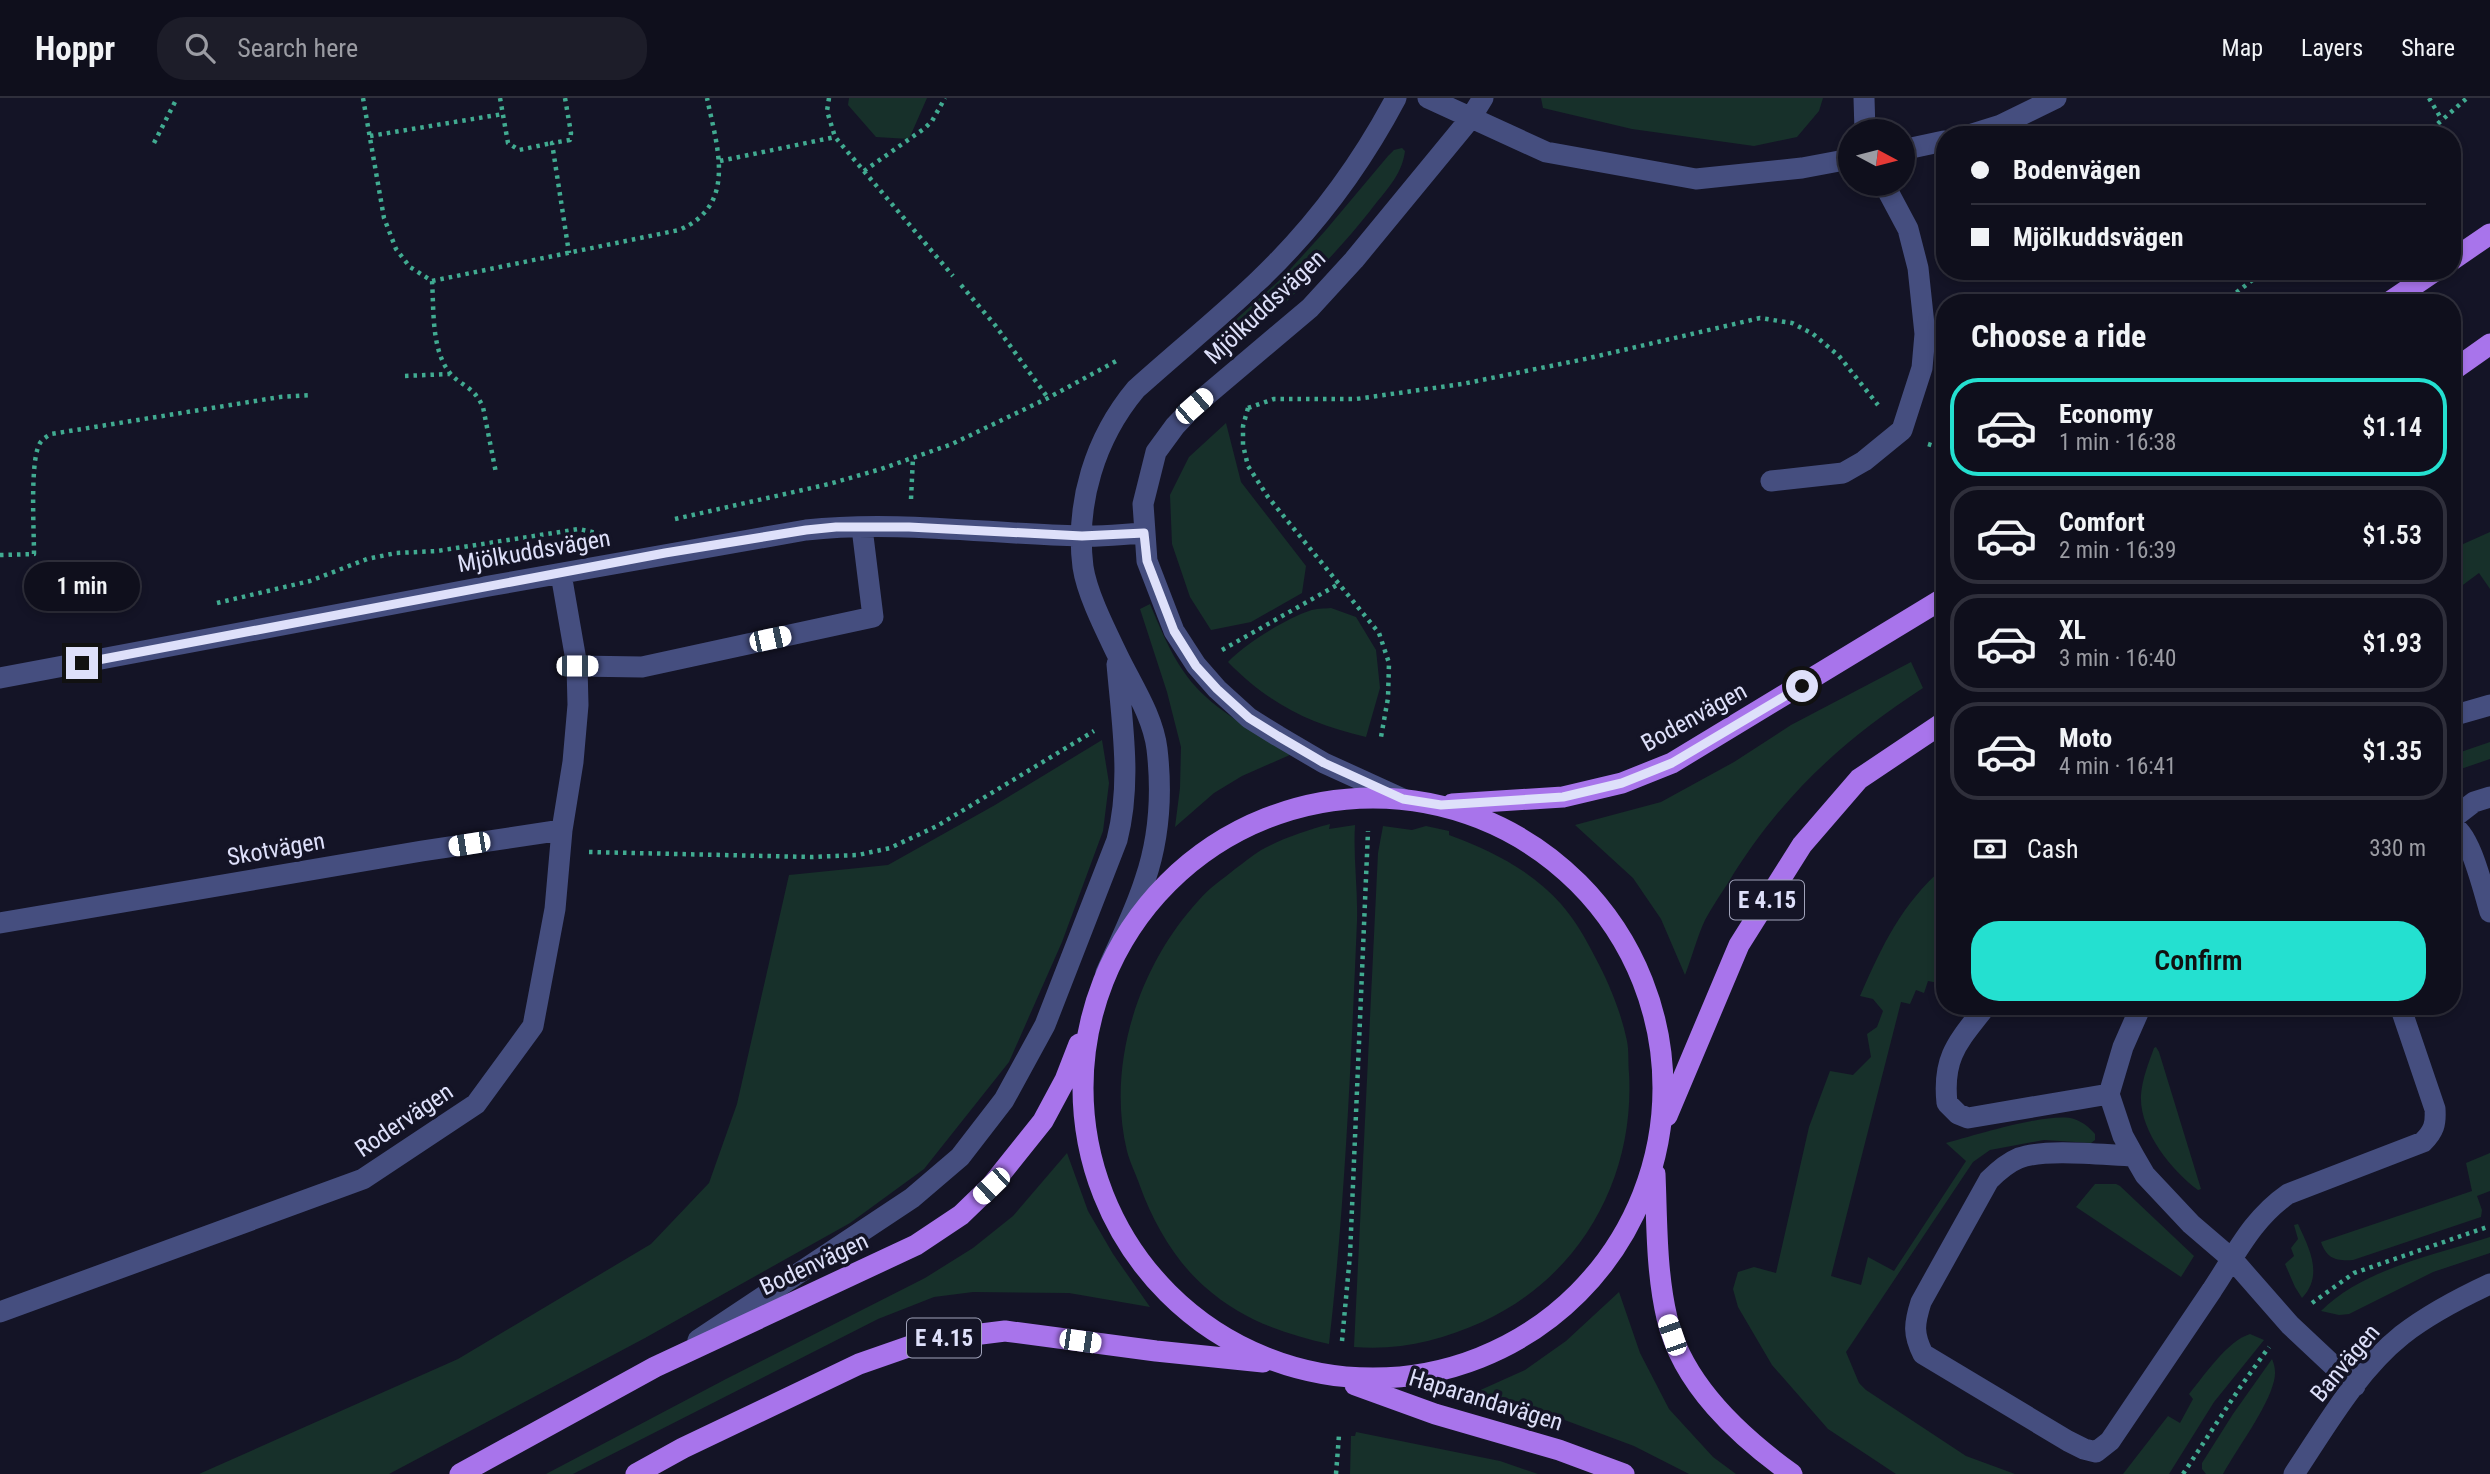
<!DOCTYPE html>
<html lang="en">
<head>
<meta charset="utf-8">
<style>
  :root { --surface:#0f0f1c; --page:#1d1d29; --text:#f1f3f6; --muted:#9b9ca3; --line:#2f2f3b; --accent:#24e0d0 }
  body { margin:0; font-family:"Roboto Condensed",sans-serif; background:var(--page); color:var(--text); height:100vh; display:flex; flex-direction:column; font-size:26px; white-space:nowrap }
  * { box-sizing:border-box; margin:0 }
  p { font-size:23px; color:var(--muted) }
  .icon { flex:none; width:38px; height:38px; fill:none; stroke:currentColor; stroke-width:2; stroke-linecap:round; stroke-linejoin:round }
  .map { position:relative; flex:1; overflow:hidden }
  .panel { position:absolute; left:1936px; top:196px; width:525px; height:721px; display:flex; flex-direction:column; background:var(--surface); border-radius:28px; box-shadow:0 4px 10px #0003,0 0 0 2px var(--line) }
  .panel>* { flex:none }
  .hud { position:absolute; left:1936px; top:28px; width:525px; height:154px; border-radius:28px; box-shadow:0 4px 10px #0003,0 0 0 2px var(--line); display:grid; align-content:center; height:154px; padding:0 35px; background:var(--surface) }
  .needle { width:46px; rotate:97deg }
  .buttons { position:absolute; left:1838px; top:21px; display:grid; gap:14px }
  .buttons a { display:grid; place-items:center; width:77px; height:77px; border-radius:50%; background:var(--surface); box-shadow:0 4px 10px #0003,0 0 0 2px var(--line); font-size:35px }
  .end { position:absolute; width:32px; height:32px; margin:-16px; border:9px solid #dee0fa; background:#111; box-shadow:0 0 0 4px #111 }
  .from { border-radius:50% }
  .bubble { position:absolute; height:49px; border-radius:24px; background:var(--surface); box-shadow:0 4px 10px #0003,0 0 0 2px var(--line); font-size:23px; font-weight:600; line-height:49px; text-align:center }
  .car { position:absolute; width:21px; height:42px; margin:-21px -10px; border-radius:9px; box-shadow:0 0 5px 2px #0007; background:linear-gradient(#fff 24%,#345 0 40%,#fff 0 76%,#345 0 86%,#fff 0) }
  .hud b { display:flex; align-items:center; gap:24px; height:66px; font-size:26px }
  .hud b+b { border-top:2px solid var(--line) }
  .hud i { width:18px; height:18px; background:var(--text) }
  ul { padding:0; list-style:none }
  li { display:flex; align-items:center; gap:21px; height:98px; margin:0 14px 10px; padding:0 21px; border:4px solid var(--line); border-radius:28px }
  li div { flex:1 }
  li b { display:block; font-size:26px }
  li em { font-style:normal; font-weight:600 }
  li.current { border-color:var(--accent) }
  li>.icon { width:63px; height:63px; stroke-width:1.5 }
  h2 { padding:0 35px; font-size:32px; line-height:84px }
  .pay { display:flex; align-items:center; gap:18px; height:77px; padding:0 35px; font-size:26px }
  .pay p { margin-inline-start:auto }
  .button { display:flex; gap:14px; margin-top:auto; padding:14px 35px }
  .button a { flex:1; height:80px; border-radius:28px; background:var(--accent); color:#111; font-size:28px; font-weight:600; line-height:80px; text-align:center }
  header { display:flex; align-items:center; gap:42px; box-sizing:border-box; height:98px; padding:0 35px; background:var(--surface); border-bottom:2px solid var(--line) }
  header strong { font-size:33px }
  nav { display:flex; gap:38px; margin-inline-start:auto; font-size:24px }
  .search { width:490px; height:63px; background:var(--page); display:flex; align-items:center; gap:18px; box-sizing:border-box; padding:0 24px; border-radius:28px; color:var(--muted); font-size:26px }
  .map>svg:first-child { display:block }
  .green { fill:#17302a }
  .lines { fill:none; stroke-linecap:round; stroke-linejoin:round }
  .path { stroke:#41ab91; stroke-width:4.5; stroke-dasharray:3.5 5; stroke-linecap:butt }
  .minor { stroke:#454e7f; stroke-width:21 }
  .major { stroke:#a874eb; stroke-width:21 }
  .route { stroke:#dee0fa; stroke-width:9 }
  .labels { text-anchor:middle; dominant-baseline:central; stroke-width:7; stroke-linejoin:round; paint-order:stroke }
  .shield { fill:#141426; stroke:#a1a3ba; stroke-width:2 }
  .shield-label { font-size:23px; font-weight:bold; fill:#dee0fa }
  .street-label { font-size:24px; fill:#dee0fa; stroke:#141426 }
</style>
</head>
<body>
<header>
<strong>Hoppr</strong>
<div class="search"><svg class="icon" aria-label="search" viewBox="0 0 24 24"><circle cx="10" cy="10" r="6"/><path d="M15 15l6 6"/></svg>Search here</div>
<nav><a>Map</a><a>Layers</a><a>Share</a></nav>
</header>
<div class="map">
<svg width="2490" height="1376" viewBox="0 0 2490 1376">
  <rect width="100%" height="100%" fill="#141426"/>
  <path class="green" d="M 849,0 L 927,0 L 909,41 L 876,39 L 848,7 Z
    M 1541,0 L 1823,0 L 1819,13 L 1797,39 L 1754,48 L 1632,31 L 1543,10 Z
    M 1402,50 L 1405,53 C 1402,78 1384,94 1370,113 C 1327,167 1278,214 1225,258 L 1212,243 L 1283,179 L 1325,133 L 1388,58 L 1394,52 Z
    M 1226,325 L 1241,384 L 1306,468 L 1302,495 L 1251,524 L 1211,532 L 1190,499 L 1172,446 L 1170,397 L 1189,359 Z
    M 2490,434 L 2490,491 L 2479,475 L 2452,495 L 2452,451 Z
    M 1150,506 C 1160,529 1169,553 1184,574 C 1207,609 1257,635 1292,656 L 1242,678 L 1214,695 L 1175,729 L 1180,690 L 1181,649 L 1167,594 L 1140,511 Z
    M 1331,510 L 1356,519 L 1376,552 L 1380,590 L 1366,639 C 1310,626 1269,606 1228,564 C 1245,546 1285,521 1309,513 C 1316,510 1324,511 1331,510 Z
    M 1911,564 L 1923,590 C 1841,643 1778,702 1728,785 C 1720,797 1712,809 1705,822 C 1697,839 1692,859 1685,877 L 1661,821 L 1633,780 L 1575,727 L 1661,704 L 1734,664 L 1791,627 Z
    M 1102,642 L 1109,685 L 1103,733 L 1062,844 L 1009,964 L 924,1071 L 850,1125 L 645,1240 L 389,1376 L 199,1376 L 458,1261 L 651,1146 L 709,1085 L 737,1006 L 789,777 L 888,767 L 995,707 Z
    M 2490,644 L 2490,661 L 2452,674 L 2452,657 Z
    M 1330,726 L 1329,731 L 1355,727 C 1353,759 1358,791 1357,823 C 1351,964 1345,1106 1329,1246 C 1283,1236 1241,1221 1205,1189 C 1175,1163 1153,1124 1140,1088 C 1136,1076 1130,1065 1127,1053 C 1106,966 1139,867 1199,802 C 1209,790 1223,781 1235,771 C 1245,764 1255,755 1265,750 C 1286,739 1308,732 1330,726 Z
    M 1383,728 L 1412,732 L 1426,728 L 1449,733 L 1449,737 C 1490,752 1531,772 1561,806 C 1575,822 1586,841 1595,859 C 1609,885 1621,914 1627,943 C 1629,953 1628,965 1629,975 C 1635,1081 1580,1179 1482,1224 C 1442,1242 1399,1253 1354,1249 L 1378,755 Z
    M 1944,769 L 1944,886 L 1928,883 L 1924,895 L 1916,892 L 1910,906 L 1901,904 L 1831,1178 L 1861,1187 L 1868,1159 L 1894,1173 L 1966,1063 L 1946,1045 C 1973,1038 2051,1013 2074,1021 C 2083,1024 2089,1029 2095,1036 L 2095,1042 L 2091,1045 L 2044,1042 L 1990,1052 L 1973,1064 L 1846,1254 L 1859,1285 L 1866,1292 L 1966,1358 L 2015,1376 L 1896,1376 L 1828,1331 L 1772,1267 L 1738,1209 L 1733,1191 L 1738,1174 L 1754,1169 L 1776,1175 L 1809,1029 L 1830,973 L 1853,977 L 1871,959 L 1867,936 L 1877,929 L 1883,913 L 1873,901 L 1860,898 C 1883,846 1901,807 1944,769 Z
    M 2156,949 L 2159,954 L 2201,1091 L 2198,1092 C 2171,1072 2139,1032 2141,997 C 2142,981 2149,964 2154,950 Z
    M 1067,1055 L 1088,1113 L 1113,1156 L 1150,1209 L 1069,1195 L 973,1194 L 934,1199 L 878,1221 L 573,1376 L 546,1376 L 726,1281 L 925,1180 L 973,1150 L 1013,1118 Z
    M 2490,1055 L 2490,1093 L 2477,1098 L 2482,1112 L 2481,1119 L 2353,1162 C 2336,1163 2327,1161 2321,1144 L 2472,1093 L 2466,1065 Z
    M 2095,1086 L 2116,1086 L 2120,1088 L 2194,1158 L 2181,1179 L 2076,1109 Z
    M 2298,1126 C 2309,1150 2324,1177 2302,1200 L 2295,1189 L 2285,1166 L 2294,1158 L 2291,1150 L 2298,1141 L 2294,1127 Z
    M 2490,1139 L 2490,1155 L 2433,1174 L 2349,1216 L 2339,1217 L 2321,1213 C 2363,1171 2434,1157 2490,1139 Z
    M 1619,1194 L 1640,1255 L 1669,1311 L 1713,1359 L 1736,1376 L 1689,1376 L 1634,1348 L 1546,1315 L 1476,1294 L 1525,1272 L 1566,1243 Z
    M 2250,1236 L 2264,1242 L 2214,1304 L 2169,1376 L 2123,1376 L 2168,1318 L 2180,1325 L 2193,1301 L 2189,1296 C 2204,1278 2227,1243 2250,1236 Z
    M 2272,1261 C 2275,1268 2276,1275 2274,1283 C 2267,1311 2238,1349 2223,1376 L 2206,1376 L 2202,1371 L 2202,1365 L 2233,1316 Z
    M 1356,1334 L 1500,1363 L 1538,1376 L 1350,1376 L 1351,1338 L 1355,1338 Z"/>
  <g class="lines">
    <path class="path" d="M 363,0 L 384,120 L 396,151 L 410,169 L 432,183 L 679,132 C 738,107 717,49 707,0
      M 500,0 L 508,45 L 519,52 L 552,45
      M 565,0 L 571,35 L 570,42 L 552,45 L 569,155
      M 829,0 L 827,13 L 835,39 L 953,178
      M 2429,0 L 2442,22
      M 2425,37 L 2467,0
      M 370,38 L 503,16
      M 154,45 L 177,0
      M 720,63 L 835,39
      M 864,73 L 925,30 L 932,23 L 945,0
      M 432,183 C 434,211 431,250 449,274 C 460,288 473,287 483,309 L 496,375
      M 961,187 L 995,227 L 1048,300
      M 2223,205 L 2264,173
      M 405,278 L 450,276
      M 1248,310 L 1274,301 L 1356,301 L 1462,286 L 1585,261 L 1760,220 L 1792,225 L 1813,236 L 1839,258 L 1878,307
      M 1248,310 L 1243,328 L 1243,347 L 1248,368 L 1268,399 L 1379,535 L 1389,565 L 1388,600 L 1381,639
      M 1928,346 L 1944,351
      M 911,401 L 913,359
      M 675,421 L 829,386 L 881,371 L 952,346 L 1048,300 L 1118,262
      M 0,457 L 34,456 C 34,432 30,366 39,347 C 41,342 46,339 51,336 L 280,299 L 311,297
      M 217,505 L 310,483 L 367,461 L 396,455 L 437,453 L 579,431 L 601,436
      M 1222,552 L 1337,487
      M 589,754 L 811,759 L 858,757 L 890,750 L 937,728 L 1094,633
      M 2312,1205 L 2354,1175 L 2490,1128
      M 1342,1243 L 1350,1157 L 1368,733
      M 1336,1376 L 1339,1337
      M 2183,1376 L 2241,1288 L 2269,1249"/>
    <path class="minor" d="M 1428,0 L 1546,54 L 1696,81 L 1802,70 L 1850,61
      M 1864,0 L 1865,33
      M 1969,37 L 2001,27 L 2056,0
      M 1902,52 L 1944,43
      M 1771,383 L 1843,375 L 1864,363 L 1902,332 L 1922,270 L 1925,236 L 1918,170 L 1908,131 L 1884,86
      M 577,568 L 642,569 L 873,519 L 862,430
      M 0,580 L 489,488 L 806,432 C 897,422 989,436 1080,438 C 1101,439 1123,436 1144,435
      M 2452,618 L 2490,607
      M 1403,701 L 1324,665 L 1278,638 L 1249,620 L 1217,591 L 1196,567 L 1174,533 L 1147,463 L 1143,406 L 1156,354 L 1175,328 L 1194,308 L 1310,210 L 1354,162 L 1470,21 L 1483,0
      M 2452,721 L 2474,704 L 2490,699
      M 2452,728 C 2470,733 2484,795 2490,814
      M 0,825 L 422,753 L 562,732
      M 1106,875 C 1119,845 1135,814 1145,782 C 1159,741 1162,694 1157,651 C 1153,618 1132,587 1118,558 C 1106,533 1087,496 1083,469 C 1075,405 1095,340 1136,291 C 1176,255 1218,221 1257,184 C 1313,131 1360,68 1396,0
      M 1986,908 C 1959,943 1942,958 1947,1005 L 1958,1016 L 1968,1020 L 2109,996
      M 2141,908 L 2123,949 L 2109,996 L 2123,1038 L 2134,1058 L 2145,1077 L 2191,1126 L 2233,1162 L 2290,1227 L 2355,1288
      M 2134,1058 C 2104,1057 2047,1050 2019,1060 C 2007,1065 1998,1073 1989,1082 L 1921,1204 C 1914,1226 1913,1236 1923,1256 L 2068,1343 L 2084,1351 L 2096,1354 L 2110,1343 C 2144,1292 2178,1242 2212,1192 C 2236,1156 2252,1121 2288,1096 L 2423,1044 C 2434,1033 2436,1026 2435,1011 L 2400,908
      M 0,1214 L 363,1081 L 476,1006 L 533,928 L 555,811 L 562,732 L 573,664 L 578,607 L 577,568 L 561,476
      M 698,1242 L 912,1100 L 960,1059 L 1004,1002 L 1045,927 L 1117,742 C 1132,684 1122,625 1117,566
      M 2294,1376 C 2326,1328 2357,1273 2402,1237 C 2429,1216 2460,1200 2490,1186"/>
    <path class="major" d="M 2452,162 L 2490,136
      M 2388,205 L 2435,173
      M 2452,273 L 2490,246
      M1083 990a290 290 0 1 1 580 0a290 290 0 1 1-580 0Z
      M 1452,706 L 1563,699 L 1622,685 L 1672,665 L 1944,500
      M 1667,1018 L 1739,847 L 1802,747 L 1859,681 L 1944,624
      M 1655,1076 C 1657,1123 1656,1173 1667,1220 C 1682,1286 1739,1338 1792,1376
      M 1355,1287 L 1435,1316 L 1559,1352 L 1624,1376
      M 460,1376 L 655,1269 L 916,1147 L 961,1117 L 991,1088 L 1043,1023 L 1065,982 L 1079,946
      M 636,1376 L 683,1350 L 859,1266 L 925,1243 L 1005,1233 L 1156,1253 L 1263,1264"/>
  </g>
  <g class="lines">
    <path class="route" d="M 82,565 L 665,455 L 806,432 L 836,429 L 909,429 L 1082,438 L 1144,435 L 1147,463 L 1174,533 L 1196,568 L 1217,591 L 1249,620 L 1278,638 L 1324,665 L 1403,701 L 1441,707 L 1563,699 L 1622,685 L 1672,665 L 1802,588"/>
  </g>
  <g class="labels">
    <g class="shield">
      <rect x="1730" y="782.5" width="74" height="39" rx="5"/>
      <rect x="907" y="1220.5" width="74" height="39" rx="5"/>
    </g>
    <g class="shield-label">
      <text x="1767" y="802">E 4.15</text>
      <text x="944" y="1240">E 4.15</text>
    </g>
    <g class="street-label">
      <text transform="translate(1265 209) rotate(-43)">Mjölkuddsvägen</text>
      <text transform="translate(534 453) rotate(-10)">Mjölkuddsvägen</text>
      <text transform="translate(1694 619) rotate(-29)">Bodenvägen</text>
      <text transform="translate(276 751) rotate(-10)">Skotvägen</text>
      <text transform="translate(404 1022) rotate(-34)">Rodervägen</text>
      <text transform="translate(814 1166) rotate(-25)">Bodenvägen</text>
      <text transform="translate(2345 1265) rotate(-50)">Banvägen</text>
      <text transform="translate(1486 1302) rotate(17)">Haparandavägen</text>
    </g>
  </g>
</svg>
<div class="buttons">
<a><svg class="needle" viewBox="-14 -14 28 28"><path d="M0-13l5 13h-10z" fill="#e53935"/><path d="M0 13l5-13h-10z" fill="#9b9ca3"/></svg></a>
</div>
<i class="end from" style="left:1802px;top:588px"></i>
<i class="end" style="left:82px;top:565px"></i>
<div class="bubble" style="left:24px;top:464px;width:116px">1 min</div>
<i class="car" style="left:1194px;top:308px;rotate:49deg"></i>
<i class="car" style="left:770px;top:541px;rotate:78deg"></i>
<i class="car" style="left:577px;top:568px;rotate:90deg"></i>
<i class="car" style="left:469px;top:746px;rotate:261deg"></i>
<i class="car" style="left:991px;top:1088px;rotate:226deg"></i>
<i class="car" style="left:1672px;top:1237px;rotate:341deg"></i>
<i class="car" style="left:1080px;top:1243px;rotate:98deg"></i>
<div class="hud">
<b><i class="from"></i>Bodenvägen</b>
<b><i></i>Mjölkuddsvägen</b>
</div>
<section class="panel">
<h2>Choose a ride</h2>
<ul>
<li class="current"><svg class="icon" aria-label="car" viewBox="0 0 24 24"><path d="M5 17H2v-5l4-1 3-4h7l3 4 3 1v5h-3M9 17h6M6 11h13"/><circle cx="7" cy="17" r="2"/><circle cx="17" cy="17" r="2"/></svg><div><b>Economy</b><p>1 min · 16:38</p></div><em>$1.14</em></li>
<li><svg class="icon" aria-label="car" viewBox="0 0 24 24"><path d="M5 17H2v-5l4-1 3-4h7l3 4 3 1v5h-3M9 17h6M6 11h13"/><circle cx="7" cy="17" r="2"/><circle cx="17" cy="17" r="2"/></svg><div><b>Comfort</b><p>2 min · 16:39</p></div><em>$1.53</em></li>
<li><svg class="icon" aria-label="car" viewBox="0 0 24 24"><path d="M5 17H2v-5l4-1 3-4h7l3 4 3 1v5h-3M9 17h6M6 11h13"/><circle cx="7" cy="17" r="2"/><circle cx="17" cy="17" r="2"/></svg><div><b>XL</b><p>3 min · 16:40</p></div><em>$1.93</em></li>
<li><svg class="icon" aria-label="car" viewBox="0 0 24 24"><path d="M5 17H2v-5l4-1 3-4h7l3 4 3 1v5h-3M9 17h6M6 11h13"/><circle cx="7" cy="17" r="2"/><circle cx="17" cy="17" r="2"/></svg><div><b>Moto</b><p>4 min · 16:41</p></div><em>$1.35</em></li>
</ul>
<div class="pay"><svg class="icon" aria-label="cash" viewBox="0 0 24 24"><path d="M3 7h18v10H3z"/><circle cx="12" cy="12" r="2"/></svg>Cash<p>330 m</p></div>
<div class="button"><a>Confirm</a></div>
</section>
</div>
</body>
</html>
